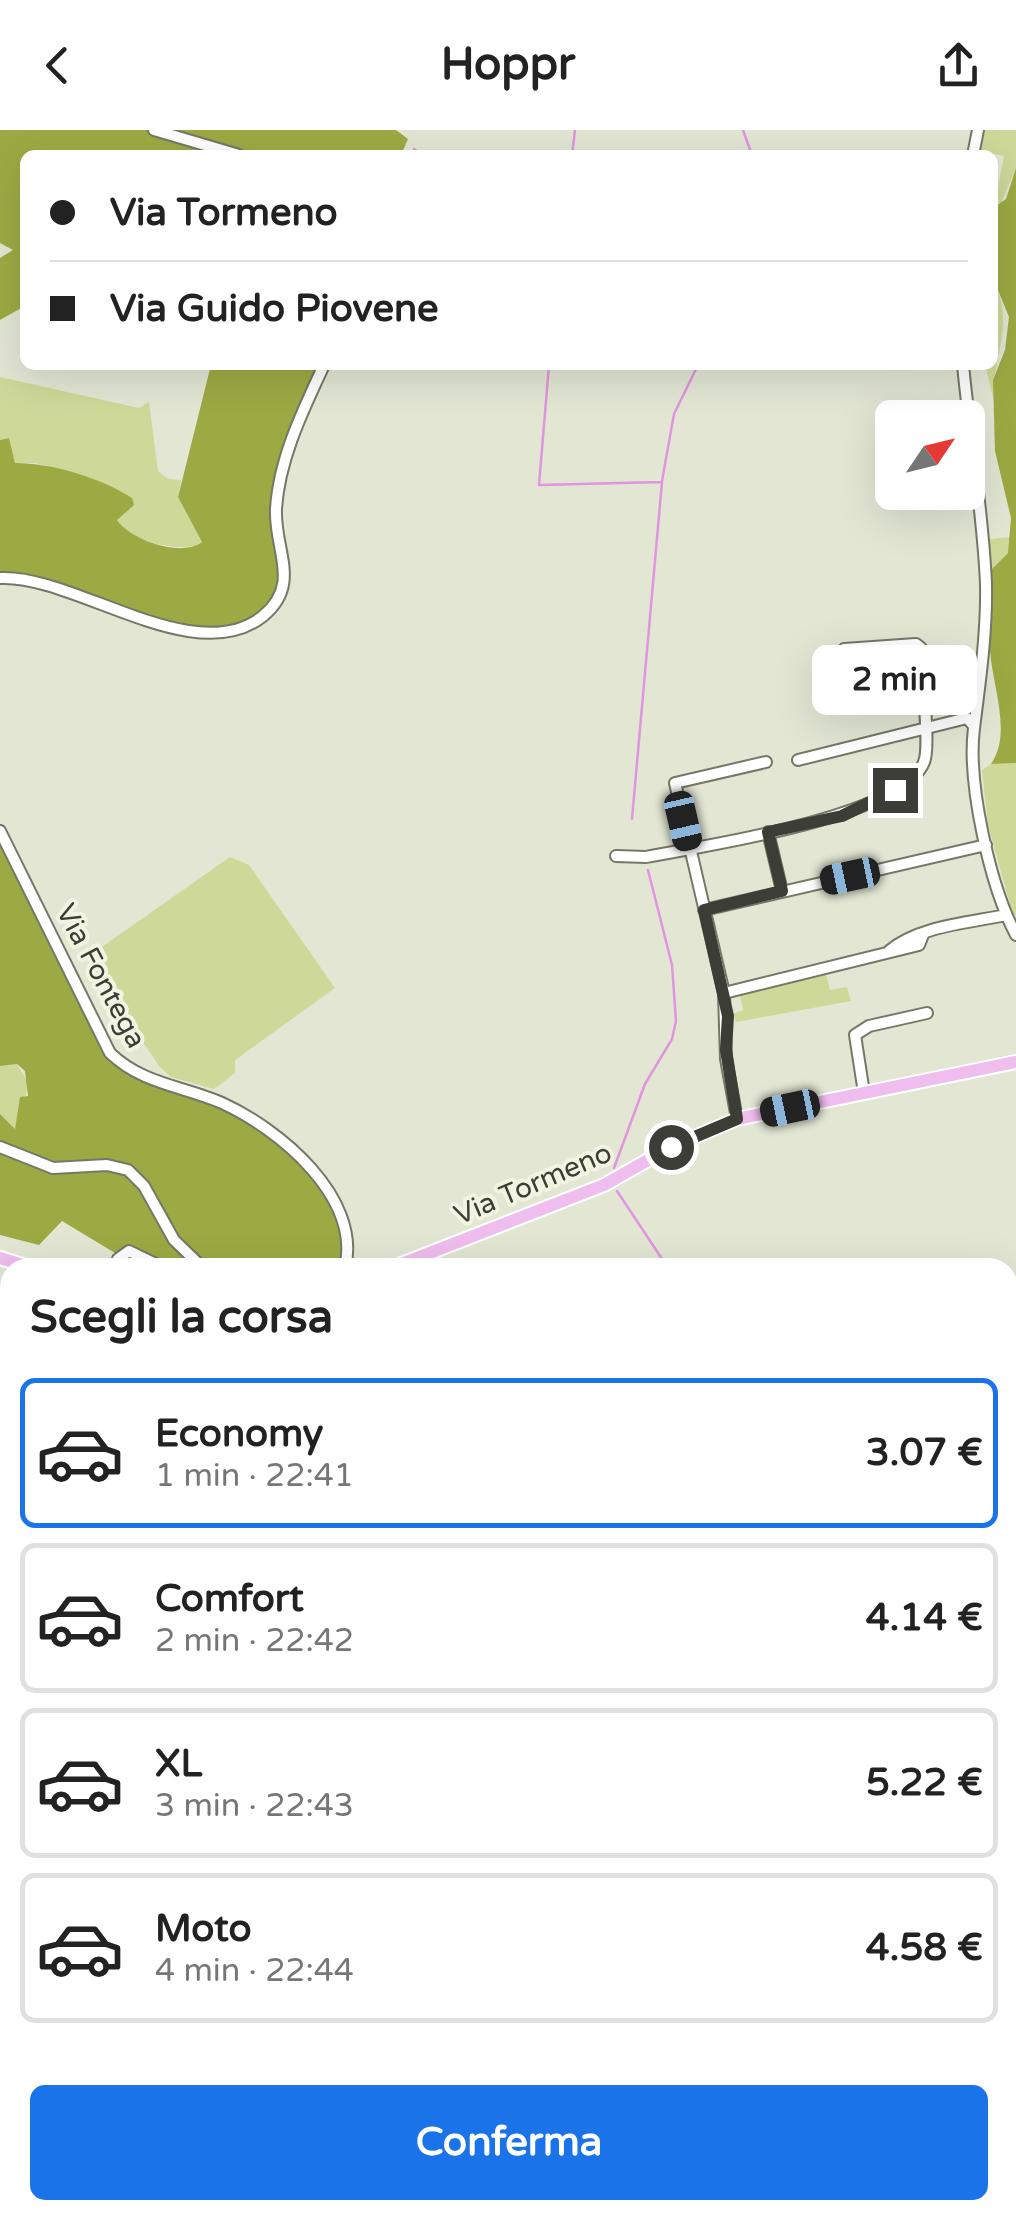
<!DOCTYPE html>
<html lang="it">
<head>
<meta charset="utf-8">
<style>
  :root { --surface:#fff; --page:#f6f6f6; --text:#222; --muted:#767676; --line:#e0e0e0; --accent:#1a73e8 }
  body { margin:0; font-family:"Varela Round",sans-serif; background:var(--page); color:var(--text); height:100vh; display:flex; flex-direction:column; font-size:38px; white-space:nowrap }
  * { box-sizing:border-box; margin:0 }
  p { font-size:32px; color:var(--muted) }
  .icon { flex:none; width:55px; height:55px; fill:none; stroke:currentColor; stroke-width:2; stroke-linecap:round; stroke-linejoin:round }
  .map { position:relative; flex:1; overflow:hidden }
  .panel { position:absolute; left:0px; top:1128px; width:1018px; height:962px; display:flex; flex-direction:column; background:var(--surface); border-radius:30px 30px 0 0; box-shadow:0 10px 40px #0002 }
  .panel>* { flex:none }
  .guide { position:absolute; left:20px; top:20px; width:978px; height:220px; border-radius:15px; box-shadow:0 10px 40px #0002; display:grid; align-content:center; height:220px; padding:0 30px; background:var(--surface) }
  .needle { width:65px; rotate:55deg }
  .fabs { position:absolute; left:875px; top:270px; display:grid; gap:20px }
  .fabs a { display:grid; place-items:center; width:110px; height:110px; border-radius:15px; background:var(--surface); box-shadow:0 10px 40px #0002; font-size:50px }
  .end { position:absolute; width:45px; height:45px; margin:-22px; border:12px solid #3c3d36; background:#fff; box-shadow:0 0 0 5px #fff }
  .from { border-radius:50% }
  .bubble { position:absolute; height:70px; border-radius:15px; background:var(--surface); box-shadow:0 10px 40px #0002; font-size:32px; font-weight:800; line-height:70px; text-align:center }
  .car { position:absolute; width:30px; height:60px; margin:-30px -15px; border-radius:12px; box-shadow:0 0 8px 2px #0007; background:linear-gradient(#222 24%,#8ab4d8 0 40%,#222 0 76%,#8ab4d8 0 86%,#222 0) }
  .guide b { display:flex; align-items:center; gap:35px; height:95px; font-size:38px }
  .guide b+b { border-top:2px solid var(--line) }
  .guide i { width:25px; height:25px; background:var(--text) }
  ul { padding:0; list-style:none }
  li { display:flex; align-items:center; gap:30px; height:150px; margin:0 20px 15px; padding:0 10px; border:5px solid var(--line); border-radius:15px }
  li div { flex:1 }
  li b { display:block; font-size:38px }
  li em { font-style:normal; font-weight:800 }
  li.active { border-color:var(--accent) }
  li>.icon { width:90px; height:90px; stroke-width:1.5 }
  h2 { padding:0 30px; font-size:45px; line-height:120px }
  .action { display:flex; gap:20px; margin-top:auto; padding:20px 30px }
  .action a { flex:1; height:115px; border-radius:15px; background:var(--accent); color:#fff; font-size:40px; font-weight:800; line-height:115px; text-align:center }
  header { display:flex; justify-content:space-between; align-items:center; height:130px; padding:0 30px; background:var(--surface); font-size:45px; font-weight:800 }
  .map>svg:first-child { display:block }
  .green { fill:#ced899 }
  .forest { fill:#9daa43 }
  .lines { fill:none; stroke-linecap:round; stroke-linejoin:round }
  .stream { stroke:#e096de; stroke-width:2.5 }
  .minor-casing { stroke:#747867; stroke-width:14 }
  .major-casing { stroke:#fff; stroke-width:16 }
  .minor { stroke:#fff; stroke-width:10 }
  .major { stroke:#efbdee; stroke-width:12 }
  .route { stroke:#3c3d36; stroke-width:12 }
  .labels { text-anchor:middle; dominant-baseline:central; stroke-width:8; stroke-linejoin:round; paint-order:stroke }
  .street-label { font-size:28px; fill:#3c3d36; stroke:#f0f4e0 }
</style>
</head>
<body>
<header><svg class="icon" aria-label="back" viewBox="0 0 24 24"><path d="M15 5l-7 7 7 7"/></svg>Hoppr<svg class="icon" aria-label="share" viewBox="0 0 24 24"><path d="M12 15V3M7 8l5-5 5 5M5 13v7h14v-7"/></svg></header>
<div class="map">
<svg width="1016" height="2089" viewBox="0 0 1016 2089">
  <rect width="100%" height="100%" fill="#e2e6d3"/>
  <path class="green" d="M 980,0 L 1016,0 L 1016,38 L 1001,73 L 995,73 L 1004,26 L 976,20 Z
    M 993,148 C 1016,200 992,220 994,271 L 985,235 L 992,235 Z
    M 0,247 L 139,278 L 149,272 L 158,341 L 168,349 L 181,350 L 178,367 L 202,412 C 186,425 134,411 121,396 C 111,386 107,365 101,353 L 36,333 L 15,333 L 9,308 L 0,310 Z
    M 1011,407 L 1008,423 L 990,441 L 990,409 Z
    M 1016,633 L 1016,784 L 1013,785 L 988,695 L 982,640 L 991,634 Z
    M 230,727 L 249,735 L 335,858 L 235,930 L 235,943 L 214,959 L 171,947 L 159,936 L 95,840 L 96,821 Z
    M 825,840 L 830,860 L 847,857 L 851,871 L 736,892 L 733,884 L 743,880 L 739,859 Z
    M 17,934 L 29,954 L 15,1000 L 0,984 L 0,936 Z
    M 10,1586 L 10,1856 L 0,1853 L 0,1623 L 6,1612 L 0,1590 Z"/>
  <path class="forest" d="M 0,0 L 396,0 L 408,9 L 401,25 L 25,25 L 25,122 L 21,124 L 25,131 L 25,176 L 0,190 L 0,128 L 13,120 L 0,113 Z
    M 1016,38 L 1016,633 L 991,634 C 1012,604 993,558 990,521 C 988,494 989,468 990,441 L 1008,423 L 1011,388 L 995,321 L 993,250 L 1005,220 L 1009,187 L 993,148 L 993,78 L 1006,69 Z
    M 211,235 L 324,235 L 306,273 L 276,381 L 285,433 L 277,472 L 243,497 L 183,498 L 65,460 L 0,447 L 0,310 L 9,308 L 15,333 C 52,333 101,348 132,368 L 134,375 L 117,390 C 130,410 182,428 202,412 L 178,367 Z
    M 0,701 L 97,898 L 125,938 L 239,981 L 308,1037 L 341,1087 L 345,1137 L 164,1137 L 129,1121 L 120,1126 L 62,1091 L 39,1115 L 0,1105 L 0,984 L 15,999 L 20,967 L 28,966 L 25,941 L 17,934 L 0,936 Z
    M 10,1912 L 10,2080 L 209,2080 L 203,2089 L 0,2089 L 0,1920 Z"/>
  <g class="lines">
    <path class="stream" d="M 743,0 L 752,25
      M 414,19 L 422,25
      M 572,25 L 575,0
      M 549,235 L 539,355 L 662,352 L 632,689
      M 662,351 L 674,284 L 698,235
      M 614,1038 L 645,954 L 672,909 L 676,891 L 672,835 L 648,740
      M 617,1061 L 668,1138
      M 0,1487 L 10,1487
      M 1008,1548 L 1016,1549"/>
    <defs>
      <path id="minor" d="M 154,0 L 239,25
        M 973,25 L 978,0
        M 963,235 C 970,308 983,381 986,454 C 987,502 980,551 974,598 C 967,653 990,756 1016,805
        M 0,448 C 74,444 195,541 263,486 C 302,454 274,420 276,379 C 279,329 303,280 324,235
        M 798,630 L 967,588 L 974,596
        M 0,701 L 110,923 C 142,954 183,956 222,973 C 279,999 362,1067 345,1138
        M 768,702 L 782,761
        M 616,726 L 646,727 C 703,716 903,687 924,632 C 931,616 921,542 921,518 L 916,514 L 844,519
        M 704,780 L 986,715
        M 889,821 C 919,796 968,793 1006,785
        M 724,863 L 919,815 L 923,805
        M 864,963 L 855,905 L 869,896 L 927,883
        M 737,989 L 726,929 L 724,863 L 675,653 L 766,632
        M 0,1017 L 53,1038 L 107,1035 L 128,1040 L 144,1056 L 174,1110 L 203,1138
        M 123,1138 L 118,1129 L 129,1121 L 164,1138
        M 0,1213 L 10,1203
        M 0,1426 L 10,1426
        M 0,1587 L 10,1584"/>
      <path id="major" d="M 0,1128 L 32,1138
        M 391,1138 L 604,1055 L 671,1017 L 737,989 L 1016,932
        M 0,1282 L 10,1285"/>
    </defs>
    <use href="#minor" class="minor-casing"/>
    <use href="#major" class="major-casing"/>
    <use href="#minor" class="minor"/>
    <use href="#major" class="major"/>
  </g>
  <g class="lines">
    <path class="route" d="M 671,1017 L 737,989 L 726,920 L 728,886 L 704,780 L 782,761 L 768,702 L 842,686 L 895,660"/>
  </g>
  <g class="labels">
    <g class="street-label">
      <text transform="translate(101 846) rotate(62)">Via Fontega</text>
      <text transform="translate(533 1054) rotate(-23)">Via Tormeno</text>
    </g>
  </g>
</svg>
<div class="fabs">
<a><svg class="needle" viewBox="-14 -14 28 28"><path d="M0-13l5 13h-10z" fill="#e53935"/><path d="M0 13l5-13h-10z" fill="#767676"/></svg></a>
</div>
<i class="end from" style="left:671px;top:1017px"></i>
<i class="end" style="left:895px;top:660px"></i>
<div class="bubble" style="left:812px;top:515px;width:165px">2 min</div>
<i class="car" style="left:683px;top:691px;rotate:167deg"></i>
<i class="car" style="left:850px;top:746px;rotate:258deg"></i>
<i class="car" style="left:790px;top:978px;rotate:258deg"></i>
<div class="guide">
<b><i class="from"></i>Via Tormeno</b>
<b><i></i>Via Guido Piovene</b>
</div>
<section class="panel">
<h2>Scegli la corsa</h2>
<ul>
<li class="active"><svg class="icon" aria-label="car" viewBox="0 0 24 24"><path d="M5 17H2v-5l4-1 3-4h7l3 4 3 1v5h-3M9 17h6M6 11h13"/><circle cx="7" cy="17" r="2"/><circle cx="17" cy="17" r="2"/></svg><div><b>Economy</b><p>1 min · 22:41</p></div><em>3.07 €</em></li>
<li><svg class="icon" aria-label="car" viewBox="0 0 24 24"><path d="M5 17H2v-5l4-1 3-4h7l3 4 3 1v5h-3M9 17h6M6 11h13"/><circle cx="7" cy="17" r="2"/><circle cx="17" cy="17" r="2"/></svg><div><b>Comfort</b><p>2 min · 22:42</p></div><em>4.14 €</em></li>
<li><svg class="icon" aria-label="car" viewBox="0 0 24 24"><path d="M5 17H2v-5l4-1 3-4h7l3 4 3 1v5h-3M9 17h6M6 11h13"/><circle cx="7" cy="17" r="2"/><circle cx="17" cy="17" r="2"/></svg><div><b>XL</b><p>3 min · 22:43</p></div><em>5.22 €</em></li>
<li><svg class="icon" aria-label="car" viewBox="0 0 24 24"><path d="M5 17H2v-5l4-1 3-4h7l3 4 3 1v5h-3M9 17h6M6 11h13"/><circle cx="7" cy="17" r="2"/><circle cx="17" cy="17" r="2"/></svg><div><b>Moto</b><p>4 min · 22:44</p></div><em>4.58 €</em></li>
</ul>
<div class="action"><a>Conferma</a></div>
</section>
</div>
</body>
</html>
